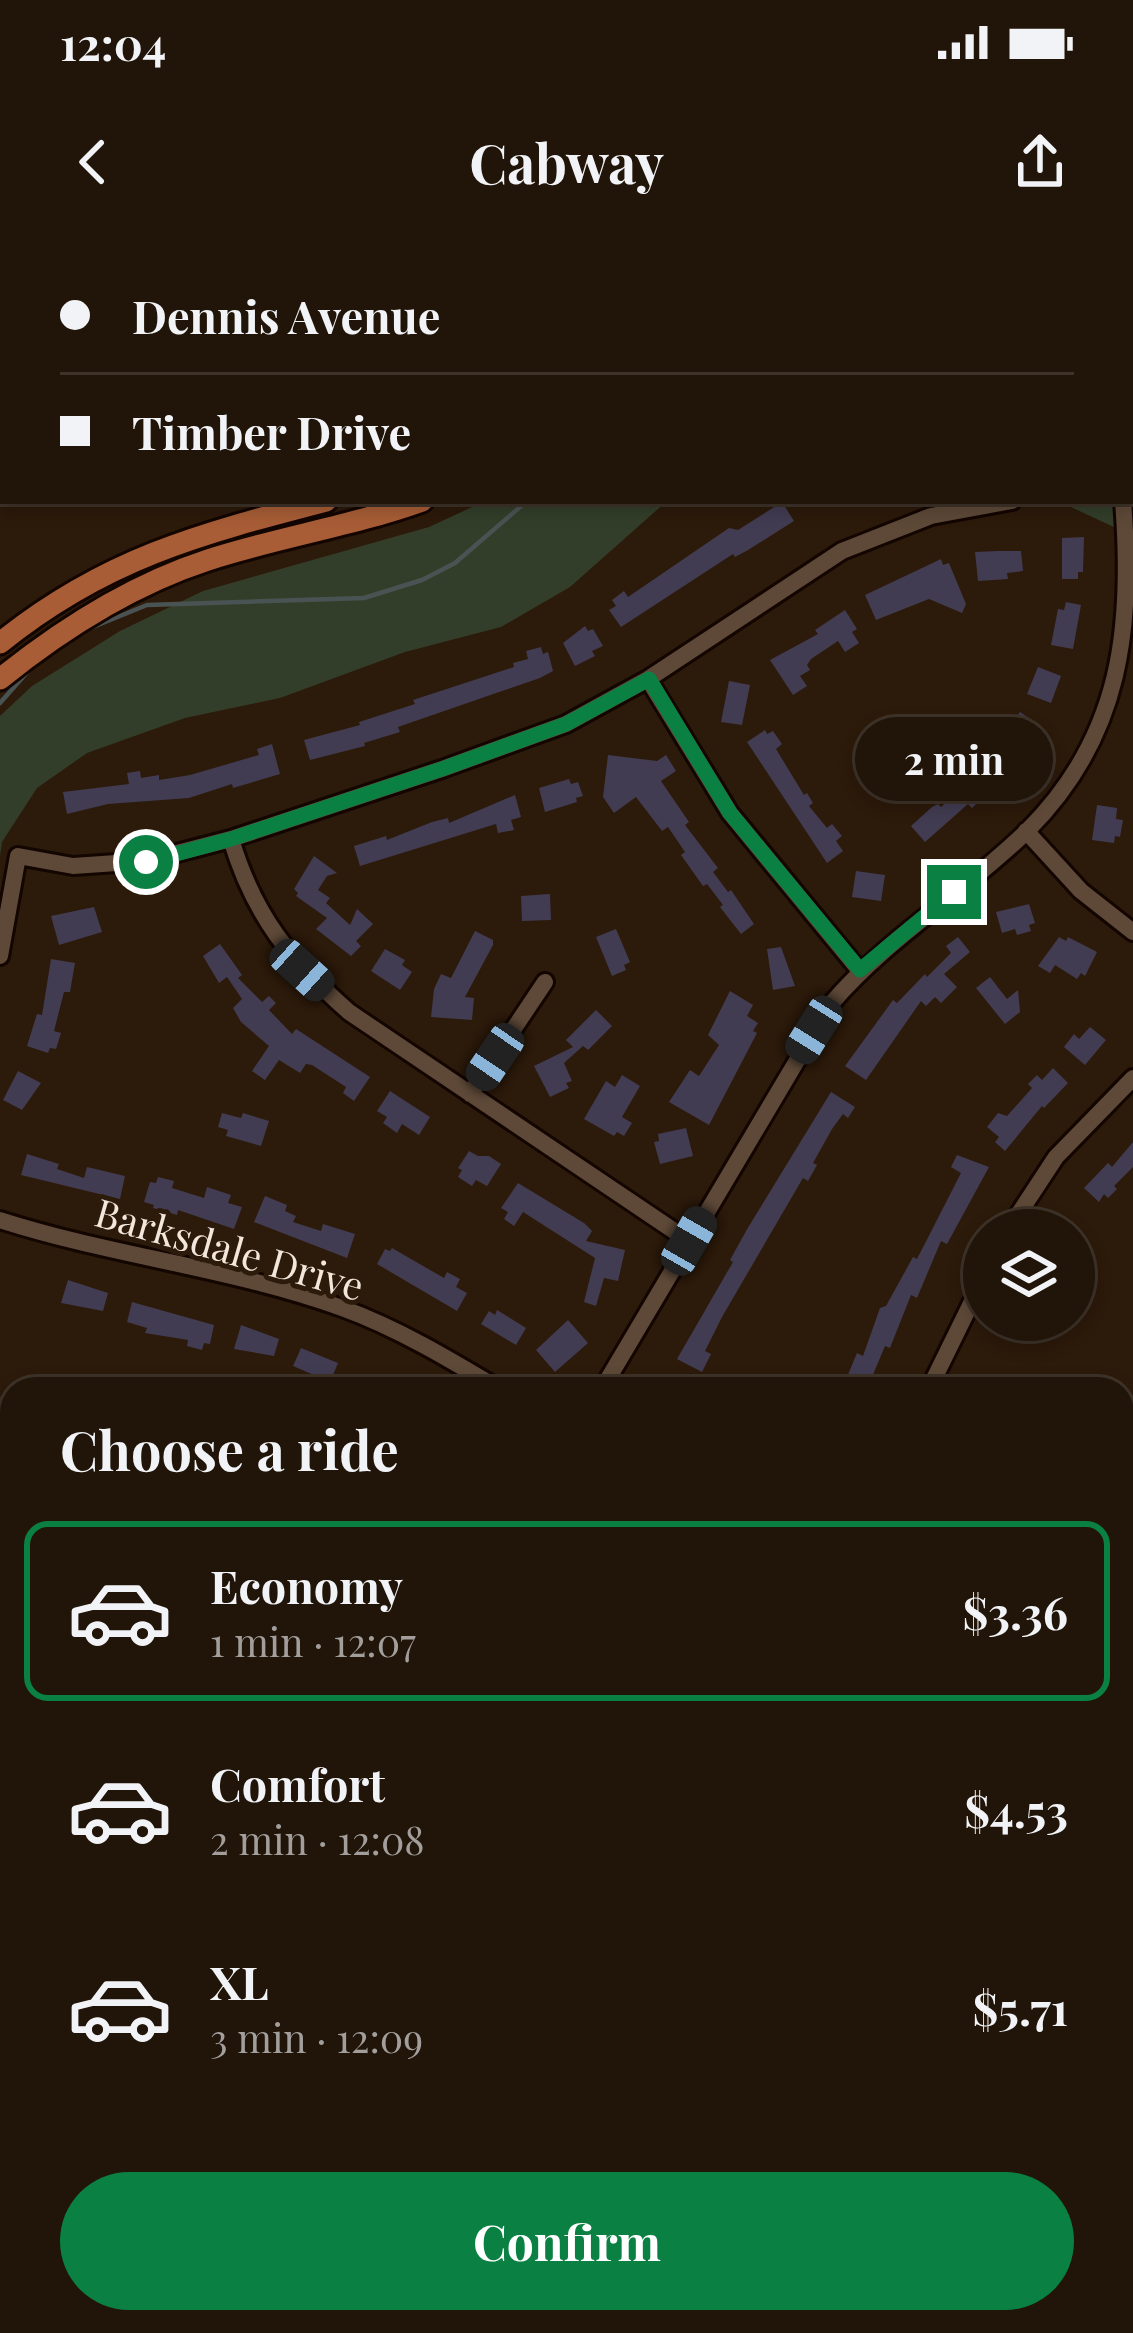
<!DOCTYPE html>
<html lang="en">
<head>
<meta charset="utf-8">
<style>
  :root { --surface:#211408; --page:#2d2116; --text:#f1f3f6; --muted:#a29e9c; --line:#3e3329; --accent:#0b8043 }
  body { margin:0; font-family:"Playfair Display",serif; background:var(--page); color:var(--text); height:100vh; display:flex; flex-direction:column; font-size:45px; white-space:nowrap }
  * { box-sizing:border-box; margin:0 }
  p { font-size:39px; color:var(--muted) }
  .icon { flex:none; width:66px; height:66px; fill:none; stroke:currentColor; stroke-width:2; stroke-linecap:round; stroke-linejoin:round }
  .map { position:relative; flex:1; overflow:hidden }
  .details { position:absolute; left:0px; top:1137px; width:1134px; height:957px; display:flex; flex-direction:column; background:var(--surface); border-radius:36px 36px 0 0; box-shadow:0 6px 18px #0003,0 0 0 3px var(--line) }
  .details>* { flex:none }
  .guide { position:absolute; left:0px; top:0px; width:1134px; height:264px; box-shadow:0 6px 18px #0003,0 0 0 3px var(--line); display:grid; align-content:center; height:264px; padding:0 60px; background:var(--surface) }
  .fabs { position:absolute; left:963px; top:969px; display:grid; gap:24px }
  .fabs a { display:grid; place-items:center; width:132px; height:132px; border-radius:50%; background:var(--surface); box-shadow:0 6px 18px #0003,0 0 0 3px var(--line); font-size:60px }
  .end { position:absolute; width:54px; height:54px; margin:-27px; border:15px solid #0b8043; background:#fff; box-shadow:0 0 0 6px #fff }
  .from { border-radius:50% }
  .bubble { position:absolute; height:84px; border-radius:42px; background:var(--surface); box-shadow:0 6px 18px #0003,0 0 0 3px var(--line); font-size:39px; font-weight:700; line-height:84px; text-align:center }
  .car { position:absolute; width:36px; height:72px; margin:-36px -18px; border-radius:15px; box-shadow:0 0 9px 3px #0007; background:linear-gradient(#222 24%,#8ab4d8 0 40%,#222 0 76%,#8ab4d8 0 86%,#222 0) }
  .guide b { display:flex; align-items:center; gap:42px; height:114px; font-size:45px }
  .guide b+b { border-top:3px solid var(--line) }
  .guide i { width:30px; height:30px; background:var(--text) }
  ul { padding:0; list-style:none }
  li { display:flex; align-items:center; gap:36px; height:180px; margin:0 24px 18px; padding:0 36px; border:6px solid transparent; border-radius:24px }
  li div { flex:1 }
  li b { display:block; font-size:45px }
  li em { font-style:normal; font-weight:700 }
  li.selected { border-color:var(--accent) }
  li>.icon { width:108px; height:108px; stroke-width:1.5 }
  h2 { padding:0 60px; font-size:54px; line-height:144px }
  .action { display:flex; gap:24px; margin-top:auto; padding:24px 60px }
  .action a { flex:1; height:138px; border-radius:72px; background:var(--accent); color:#fff; font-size:48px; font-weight:700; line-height:138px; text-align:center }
  .status { display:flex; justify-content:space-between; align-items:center; height:84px; padding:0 60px; background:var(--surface); direction:ltr }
  .status svg { height:33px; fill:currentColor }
  header { display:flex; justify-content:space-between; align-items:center; height:156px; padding:0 60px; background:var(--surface); font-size:54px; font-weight:700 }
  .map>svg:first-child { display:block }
  .green { fill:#333e2a }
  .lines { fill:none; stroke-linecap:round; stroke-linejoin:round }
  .stream { stroke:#4a5353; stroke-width:4.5 }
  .building { fill:#423c52 }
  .minor-casing { stroke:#130500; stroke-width:22 }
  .major-casing { stroke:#130500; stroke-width:27 }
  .path { stroke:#736355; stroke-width:3; stroke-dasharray:12 6; stroke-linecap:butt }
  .minor { stroke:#5e4938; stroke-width:16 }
  .major { stroke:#a85d36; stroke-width:21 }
  .route { stroke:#0b8043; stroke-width:15 }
  .labels { text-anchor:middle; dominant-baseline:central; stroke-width:10; stroke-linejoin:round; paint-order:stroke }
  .street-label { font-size:39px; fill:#f3e7dc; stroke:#2c1a0a }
</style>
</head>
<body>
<div class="status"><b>12:04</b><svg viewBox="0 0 49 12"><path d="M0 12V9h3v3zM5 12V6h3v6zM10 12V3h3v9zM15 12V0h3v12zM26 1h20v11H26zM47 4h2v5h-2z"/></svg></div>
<header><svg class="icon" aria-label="back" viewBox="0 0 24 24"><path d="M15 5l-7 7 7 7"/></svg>Cabway<svg class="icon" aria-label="share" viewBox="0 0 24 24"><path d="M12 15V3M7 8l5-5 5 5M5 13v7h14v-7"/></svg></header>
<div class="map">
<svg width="1133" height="2093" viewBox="0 0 1133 2093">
  <rect width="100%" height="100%" fill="#2c1a0a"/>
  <path class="green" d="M 730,0 L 1133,0 L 1133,296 L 1058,261 L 1131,261 L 1131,3 L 729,3 Z
    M 485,261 L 667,261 L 570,347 L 501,387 L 405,412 L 280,458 L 185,478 L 87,513 L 37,548 L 2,602 L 0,616 L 0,476 L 32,446 L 120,391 L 203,351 L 429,287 Z"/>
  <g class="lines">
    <path class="stream" d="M 753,3 L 753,0
      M 88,389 L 147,365 L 364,358 L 422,340 L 455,323 L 527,261
      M 0,463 L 30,429
      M 0,1399 L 12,1412
      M 184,2082 L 187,2093"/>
  </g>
  <path class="building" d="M 782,262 L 794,281 L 748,310 L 735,317 L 733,314 L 621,387 L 609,370 L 616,366 L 612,360 L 624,351 L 628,357 L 729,288 L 738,290 Z
    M 1084,297 L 1083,332 L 1078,332 L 1078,339 L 1062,339 L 1062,298 Z
    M 998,311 L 1021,311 L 1023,331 L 1007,333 L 1008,339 L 978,341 L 975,312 Z
    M 941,319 L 943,325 L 949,323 L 966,364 L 962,373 L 929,359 L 876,380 L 865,355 Z
    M 1066,362 L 1081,365 L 1073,409 L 1051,405 L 1058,369 L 1064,370 Z
    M 845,370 L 857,389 L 852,392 L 859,403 L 845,412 L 838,401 L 811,419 L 807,425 L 810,430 L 800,436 L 807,446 L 793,455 L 770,420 L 818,394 L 815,390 Z
    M 585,386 L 588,391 L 593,389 L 603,406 L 592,411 L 595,416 L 575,426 L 563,403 Z
    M 541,407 L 543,414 L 548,412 L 553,431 L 540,438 L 398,487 L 400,492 L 364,503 L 365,506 L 310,520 L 304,500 L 360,485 L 359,482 L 415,464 L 413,460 L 514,427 L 513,423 L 528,419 L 526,411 Z
    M 1038,427 L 1061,436 L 1051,463 L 1027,454 Z
    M 729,441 L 750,445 L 742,485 L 721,482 Z
    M 1020,472 L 1033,481 L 1029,486 L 1034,489 L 1015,517 L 1000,507 L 1000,502 Z
    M 765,490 L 767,494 L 773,491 L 782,504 L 776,509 L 804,555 L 807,553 L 813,563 L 809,566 L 827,588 L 832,584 L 842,596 L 836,601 L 843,611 L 827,623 L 747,502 Z
    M 272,504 L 280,534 L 233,548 L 232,544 L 189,558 L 108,564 L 67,574 L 63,552 L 129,544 L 127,533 L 140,531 L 141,538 L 159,535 L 159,540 L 190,535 L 259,515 L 257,509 Z
    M 608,515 L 657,521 L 666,515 L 676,531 L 661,541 L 689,582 L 685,585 L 718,628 L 713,632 L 728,652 L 731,650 L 754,684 L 741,694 L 720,667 L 723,665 L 707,644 L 703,646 L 681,615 L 685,612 L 668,587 L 662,591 L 636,557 L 614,573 L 603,557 Z
    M 988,525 L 1001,539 L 972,568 L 968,564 L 925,602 L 911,586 L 932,567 L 938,564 L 941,567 Z
    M 569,539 L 571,544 L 578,542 L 583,556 L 576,558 L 577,562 L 545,572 L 539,548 Z
    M 515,555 L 521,577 L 511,580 L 514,590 L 498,593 L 496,584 L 360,626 L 354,606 L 386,596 L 387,600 L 432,582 L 448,578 L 449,583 Z
    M 1097,565 L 1117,568 L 1116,579 L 1123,580 L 1120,597 L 1115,596 L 1114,603 L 1092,600 Z
    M 314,616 L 337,633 L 327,636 L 318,650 L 330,658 L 326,663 L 350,685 L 357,669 L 373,684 L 356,701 L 361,706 L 351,716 L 316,689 L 327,678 L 296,656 L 298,653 L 294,649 Z
    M 856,631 L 885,635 L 881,661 L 852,657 Z
    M 550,654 L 551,680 L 522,681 L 521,656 Z
    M 1029,664 L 1035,683 L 1029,685 L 1031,691 L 1017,695 L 1015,689 L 1002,693 L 996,672 Z
    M 94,667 L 102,692 L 59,705 L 51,676 Z
    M 616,689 L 630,722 L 624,725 L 626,730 L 612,736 L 596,697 Z
    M 475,691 L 493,700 L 493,705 L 465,757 L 474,758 L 472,780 L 431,777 L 434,749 L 441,734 L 451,738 Z
    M 958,697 L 970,712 L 944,734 L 957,747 L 941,763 L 935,757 L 926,766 L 921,761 L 866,840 L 845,826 L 893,760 L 897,763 L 925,734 L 927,737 L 951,713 L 946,706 Z
    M 1059,697 L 1066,701 L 1068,697 L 1097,712 L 1085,736 L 1081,733 L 1077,739 L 1055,725 L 1050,733 L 1038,726 Z
    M 220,704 L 242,735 L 238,738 L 262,762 L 269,756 L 276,763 L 269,770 L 292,794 L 296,789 L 370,837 L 354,861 L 343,853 L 346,847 L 312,825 L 306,824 L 300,833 L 279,820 L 265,840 L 252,831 L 269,806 L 241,782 L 233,768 L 242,759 L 227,737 L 219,743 L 203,716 Z
    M 781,707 L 795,746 L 773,750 L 767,709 Z
    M 385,709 L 405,720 L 402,725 L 412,732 L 400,750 L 371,731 Z
    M 51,719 L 75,723 L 70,752 L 64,752 L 54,791 L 61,793 L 56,809 L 50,808 L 48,813 L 27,806 L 37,774 L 42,775 Z
    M 990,737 L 1007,759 L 1018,750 L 1020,772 L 1005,784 L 976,748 Z
    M 730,751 L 753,765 L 747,776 L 758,783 L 753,791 L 757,793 L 709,885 L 669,862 L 690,830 L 699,836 L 719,805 L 708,795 Z
    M 596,770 L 612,786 L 588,810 L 583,806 L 564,823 L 572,841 L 566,843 L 569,848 L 550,857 L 534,826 L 573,807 L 566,800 Z
    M 1090,787 L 1106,800 L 1085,825 L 1064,807 L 1074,794 L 1079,799 Z
    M 1053,828 L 1068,843 L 1044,868 L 1042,866 L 1005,911 L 995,902 L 999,897 L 987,887 L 998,873 L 1007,876 L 1032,848 L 1028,844 L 1037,835 L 1042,840 Z
    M 18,831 L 41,843 L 22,870 L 3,860 Z
    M 622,835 L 640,846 L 622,877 L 632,883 L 624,896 L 617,892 L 614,896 L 584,879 L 606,841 L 615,847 Z
    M 390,851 L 430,877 L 419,895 L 402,884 L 397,893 L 383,883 L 387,877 L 377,871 Z
    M 831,852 L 855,867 L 848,878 L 843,874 L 832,889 L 813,923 L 817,925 L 808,941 L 803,938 L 722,1077 L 705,1111 L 711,1114 L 702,1132 L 677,1119 L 733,1022 L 730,1020 L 746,991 Z
    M 222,873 L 241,878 L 243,873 L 269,881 L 261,906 L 226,896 L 228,890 L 218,887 Z
    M 686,888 L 693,916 L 660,924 L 654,902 L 659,901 L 658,894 Z
    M 1133,902 L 1133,927 L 1114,946 L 1117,949 L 1108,958 L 1104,954 L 1099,962 L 1084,948 L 1108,923 L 1112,927 Z
    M 469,911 L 478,916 L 489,916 L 501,924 L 487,946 L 476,940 L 472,946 L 458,937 L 462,930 L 458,928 Z
    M 27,914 L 59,924 L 57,929 L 84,938 L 87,927 L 125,936 L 120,959 L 21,935 Z
    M 957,915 L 989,927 L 947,1004 L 941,1001 L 917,1058 L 911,1055 L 890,1108 L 885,1106 L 867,1149 L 842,1149 L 857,1113 L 863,1116 L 880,1068 L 886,1066 L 913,1017 L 917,1019 L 961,933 L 951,927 Z
    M 158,937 L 174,941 L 172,948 L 204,958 L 207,947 L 231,955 L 228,963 L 242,967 L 234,989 L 178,970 L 177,975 L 153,968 L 154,965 L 144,962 L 150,942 L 156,943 Z
    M 518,943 L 584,983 L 592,991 L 586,1001 L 625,1010 L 618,1041 L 604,1038 L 596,1066 L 584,1062 L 595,1018 L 523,972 L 514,986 L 504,979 L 508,972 L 501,968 Z
    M 265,956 L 287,965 L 285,971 L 296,976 L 293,982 L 321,991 L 323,984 L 355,994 L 347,1018 L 254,982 Z
    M 392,1008 L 444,1038 L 447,1032 L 460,1039 L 456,1047 L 467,1053 L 457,1071 L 377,1024 L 385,1009 L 390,1011 Z
    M 68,1040 L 108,1053 L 103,1071 L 61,1063 Z
    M 132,1062 L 214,1085 L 210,1104 L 204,1103 L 202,1110 L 187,1106 L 188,1100 L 145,1093 L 147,1088 L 127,1082 Z
    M 497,1070 L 526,1088 L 516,1105 L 481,1084 L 489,1071 L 495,1075 Z
    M 568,1080 L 588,1103 L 555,1132 L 536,1110 Z
    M 241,1085 L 279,1099 L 274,1116 L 234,1109 Z
    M 301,1108 L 338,1123 L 330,1142 L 293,1126 Z"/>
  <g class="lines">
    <defs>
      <path id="minor" d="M 75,0 L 76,3
        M 481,3 L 483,0
        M 0,5 L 3,0
        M 1131,83 L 1133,85
        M 0,142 L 3,151
        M 0,216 L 3,208
        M 1131,223 L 1133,214
        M 648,439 L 730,573 L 860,731
        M 1026,591 L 1081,651 L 1133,692
        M 231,599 C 254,676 290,720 349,772 L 689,1001
        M 0,716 L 18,616 L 73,626 L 146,621 L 231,599 L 442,529 L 566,484 L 648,439 L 842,311 L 931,276 L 1012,261
        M 470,854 L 545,742
        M 0,980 C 112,1016 231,1028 342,1068 C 397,1088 449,1119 499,1149
        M 1008,990 L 1056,917 L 1133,838
        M 602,1149 L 830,765 C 888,697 965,652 1028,590 C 1122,496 1133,387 1123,261
        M 929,1149 L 984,1037
        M 1122,1311 L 1133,1289"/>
      <path id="major" d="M 666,3 L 667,0
        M 696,3 L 698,0
        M 0,403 C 104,319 199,294 326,261
        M 0,439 C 62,389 131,345 208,320 C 279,297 352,286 422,261
        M 0,1293 L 12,1308
        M 484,2082 L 493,2093"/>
    </defs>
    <use href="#minor" class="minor-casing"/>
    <use href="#major" class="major-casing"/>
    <path class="path" d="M 796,2082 L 799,2093"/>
    <use href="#minor" class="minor"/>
    <use href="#major" class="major"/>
  </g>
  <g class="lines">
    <path class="route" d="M 146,622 L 231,599 L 442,529 L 566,484 L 649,439 L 730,573 L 860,730 L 954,652"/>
  </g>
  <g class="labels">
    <g class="street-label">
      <text transform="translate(230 1008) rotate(16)">Barksdale Drive</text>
    </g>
  </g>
</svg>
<div class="fabs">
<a><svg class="icon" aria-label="layers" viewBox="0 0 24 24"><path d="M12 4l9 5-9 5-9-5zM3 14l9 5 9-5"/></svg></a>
</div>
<i class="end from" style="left:146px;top:622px"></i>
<i class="end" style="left:954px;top:652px"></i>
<div class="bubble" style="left:855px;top:477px;width:198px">2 min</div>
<i class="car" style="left:302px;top:730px;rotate:132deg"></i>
<i class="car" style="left:814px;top:790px;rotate:212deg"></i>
<i class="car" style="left:495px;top:817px;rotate:214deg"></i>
<i class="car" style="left:689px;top:1001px;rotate:30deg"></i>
<div class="guide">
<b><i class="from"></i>Dennis Avenue</b>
<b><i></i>Timber Drive</b>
</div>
<section class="details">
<h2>Choose a ride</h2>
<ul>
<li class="selected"><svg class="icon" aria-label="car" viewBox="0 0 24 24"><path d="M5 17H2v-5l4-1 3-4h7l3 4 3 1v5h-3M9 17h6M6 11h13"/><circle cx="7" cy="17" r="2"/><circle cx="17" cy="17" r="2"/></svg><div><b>Economy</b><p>1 min · 12:07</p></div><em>$3.36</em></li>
<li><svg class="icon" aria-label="car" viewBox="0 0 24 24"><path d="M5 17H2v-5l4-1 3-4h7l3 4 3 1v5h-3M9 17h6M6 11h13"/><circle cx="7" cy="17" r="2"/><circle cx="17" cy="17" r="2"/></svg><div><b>Comfort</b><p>2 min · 12:08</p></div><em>$4.53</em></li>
<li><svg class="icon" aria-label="car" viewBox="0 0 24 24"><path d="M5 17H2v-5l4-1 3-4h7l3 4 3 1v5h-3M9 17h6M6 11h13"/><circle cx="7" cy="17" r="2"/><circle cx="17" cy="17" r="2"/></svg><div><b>XL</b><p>3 min · 12:09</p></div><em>$5.71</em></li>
</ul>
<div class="action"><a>Confirm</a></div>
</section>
</div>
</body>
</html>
